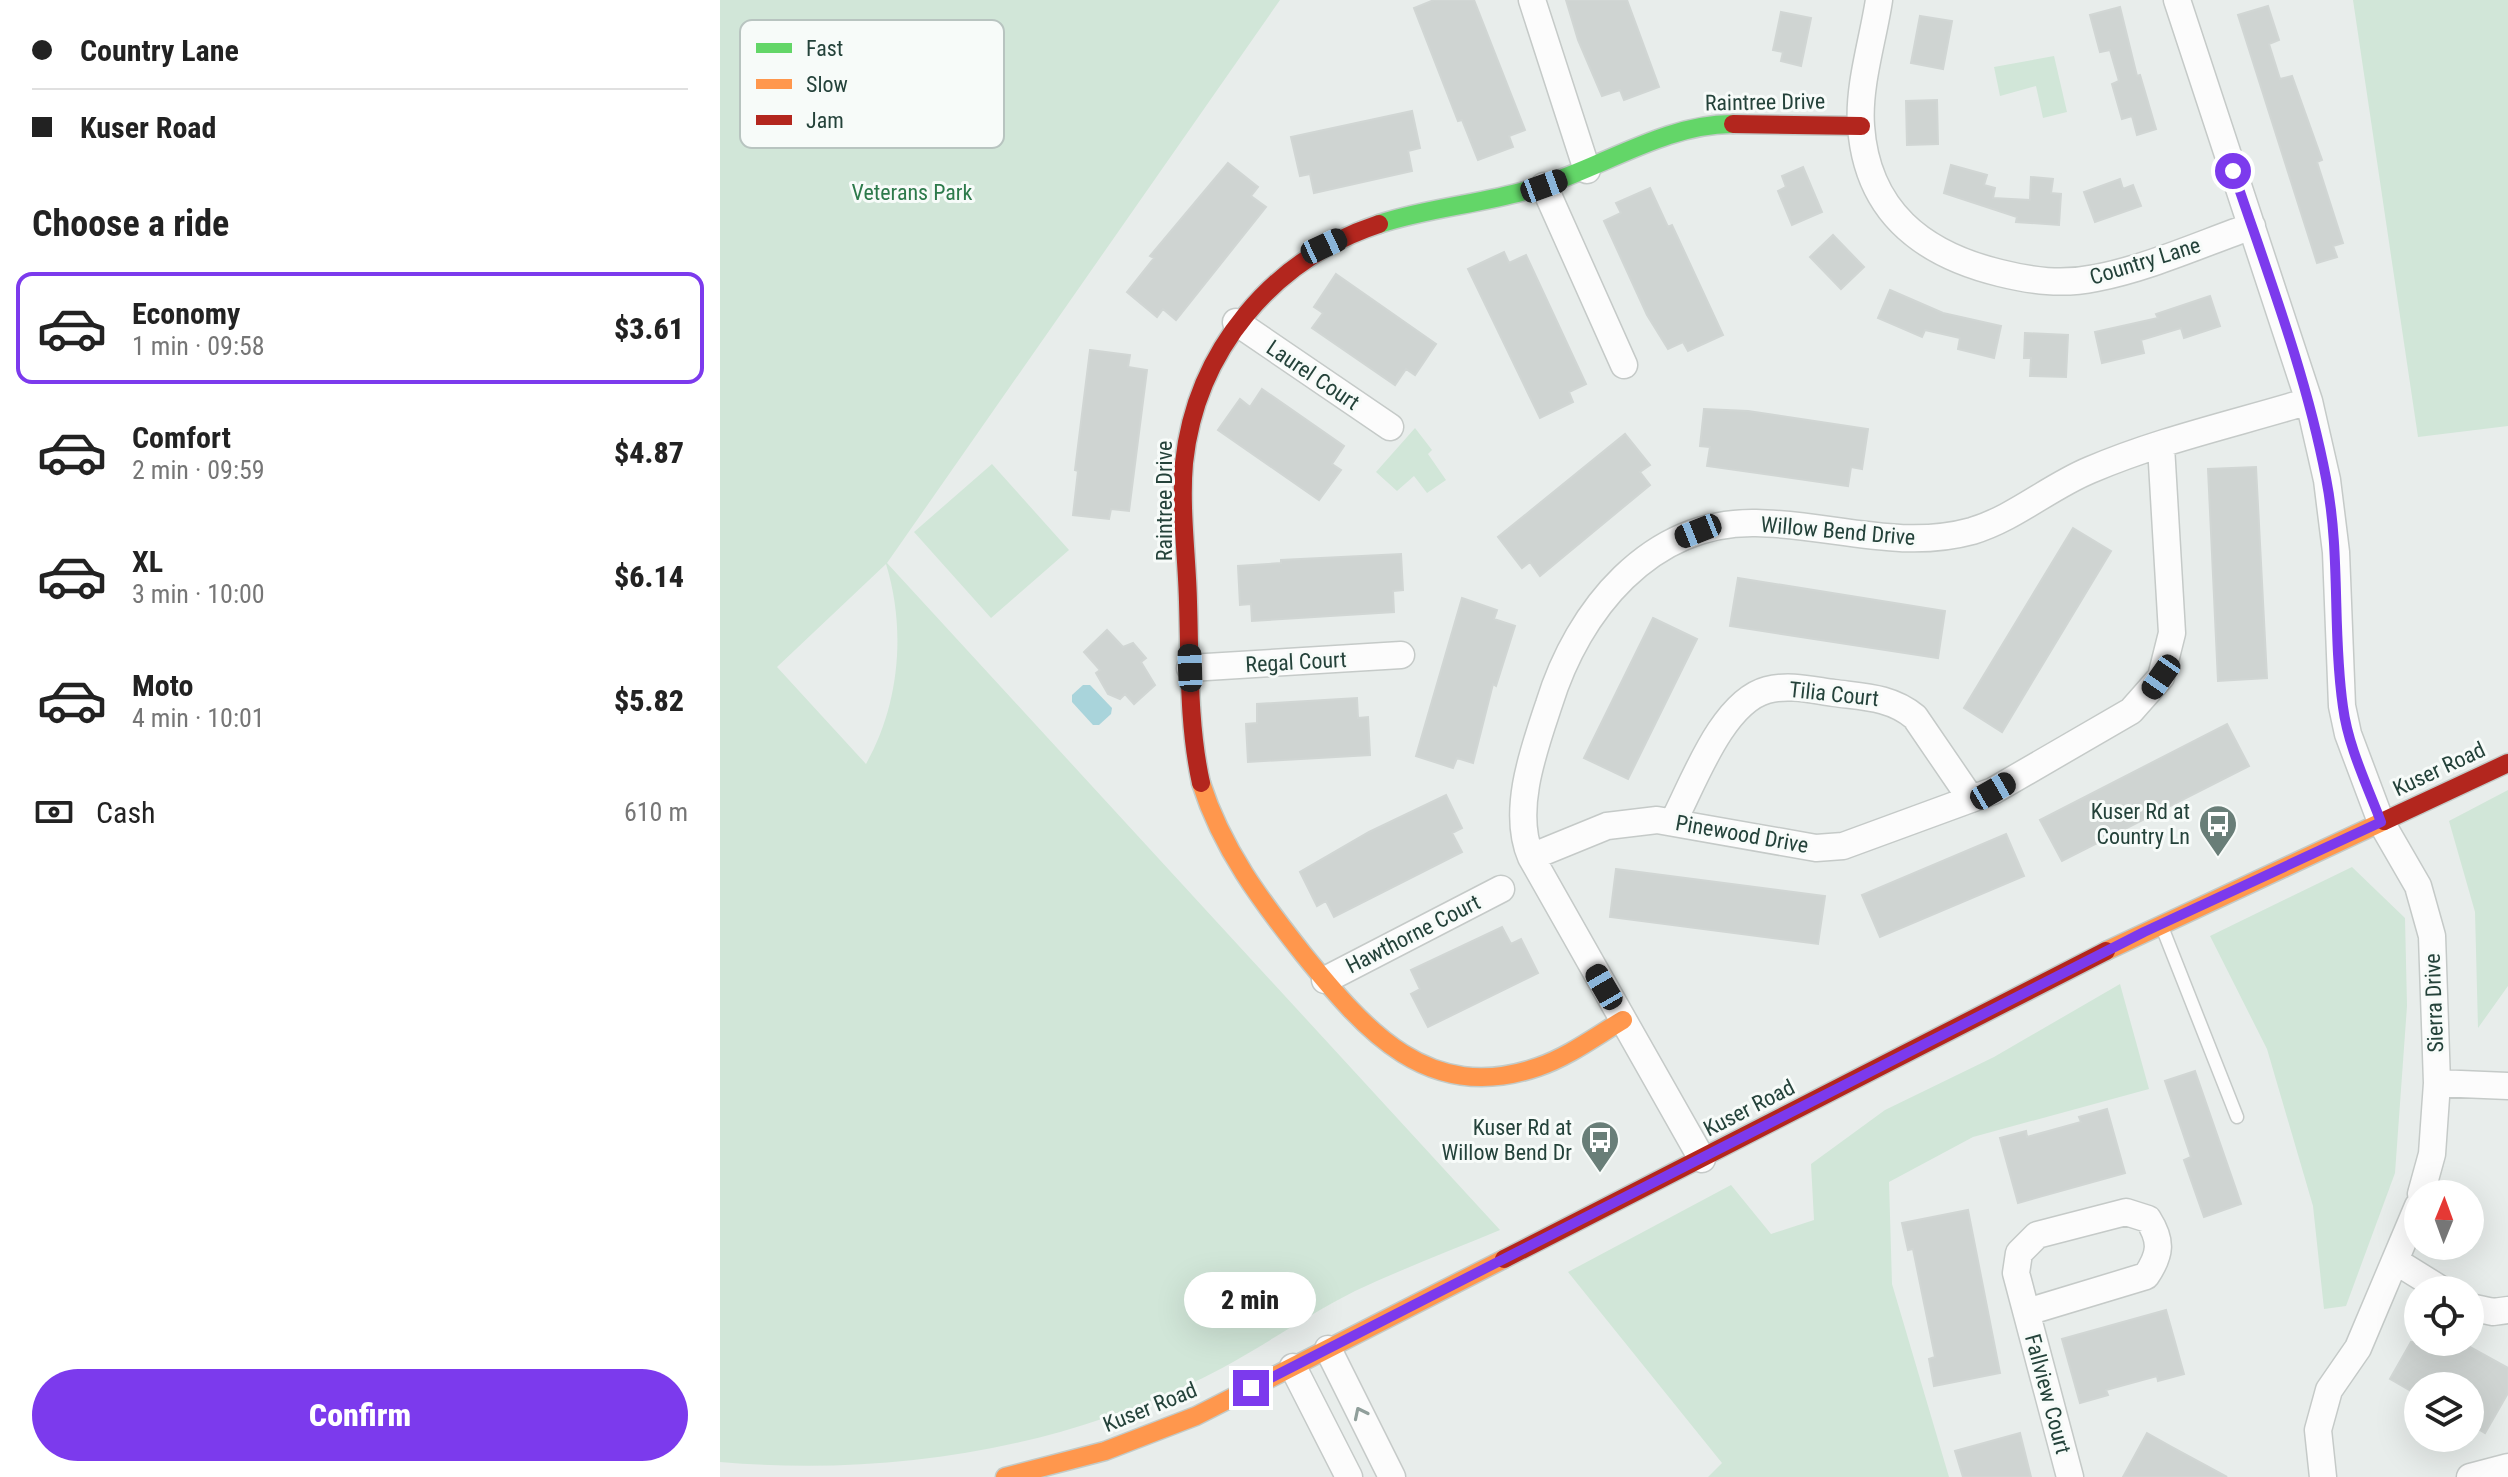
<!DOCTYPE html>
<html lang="en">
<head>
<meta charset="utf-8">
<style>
  :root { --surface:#fff; --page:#f6f6f6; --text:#222; --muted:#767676; --line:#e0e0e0; --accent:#7c3aed }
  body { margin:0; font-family:"Roboto Condensed",sans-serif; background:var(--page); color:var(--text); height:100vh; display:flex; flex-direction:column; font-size:30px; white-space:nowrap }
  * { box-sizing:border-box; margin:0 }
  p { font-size:26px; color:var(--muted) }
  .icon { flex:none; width:44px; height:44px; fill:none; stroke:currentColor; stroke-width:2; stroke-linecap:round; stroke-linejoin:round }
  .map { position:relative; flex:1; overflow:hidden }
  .details { display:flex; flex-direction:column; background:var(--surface); width:720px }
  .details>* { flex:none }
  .banner { display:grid; align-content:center; height:176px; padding:0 32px; background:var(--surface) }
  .needle { width:52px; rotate:1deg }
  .buttons { position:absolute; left:1684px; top:1180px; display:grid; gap:16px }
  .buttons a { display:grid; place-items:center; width:80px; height:80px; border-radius:50%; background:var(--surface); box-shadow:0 8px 32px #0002; font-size:40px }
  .end { position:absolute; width:36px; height:36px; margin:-18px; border:10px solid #7c3aed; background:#fff; box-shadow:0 0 0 4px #fff }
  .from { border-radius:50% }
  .bubble { position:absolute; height:56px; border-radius:28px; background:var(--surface); box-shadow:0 8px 32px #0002; font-size:26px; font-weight:800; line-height:56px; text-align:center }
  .car { position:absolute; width:24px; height:48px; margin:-24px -12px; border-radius:10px; box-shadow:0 0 6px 2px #0007; background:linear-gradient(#222 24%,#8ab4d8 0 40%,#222 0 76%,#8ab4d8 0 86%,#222 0) }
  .banner b { display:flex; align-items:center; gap:28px; height:76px; font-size:30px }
  .banner b+b { border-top:2px solid var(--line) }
  .banner i { width:20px; height:20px; background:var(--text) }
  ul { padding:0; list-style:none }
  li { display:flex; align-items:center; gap:24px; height:112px; margin:0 16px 12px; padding:0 16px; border:4px solid transparent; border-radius:16px }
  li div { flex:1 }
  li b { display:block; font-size:30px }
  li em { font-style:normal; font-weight:800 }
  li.on { border-color:var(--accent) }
  li>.icon { width:72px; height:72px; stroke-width:1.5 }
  h2 { padding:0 32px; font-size:36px; line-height:96px }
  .pay { display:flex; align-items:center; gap:20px; height:88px; padding:0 32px; font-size:30px }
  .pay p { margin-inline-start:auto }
  .cta { display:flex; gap:16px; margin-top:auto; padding:16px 32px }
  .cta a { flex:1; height:92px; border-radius:48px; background:var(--accent); color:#fff; font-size:32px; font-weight:800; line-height:92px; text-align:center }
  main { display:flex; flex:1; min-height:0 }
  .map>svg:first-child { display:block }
  .green { fill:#d1e6d8; fill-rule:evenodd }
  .water { fill:#a9d4db }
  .building { fill:#cfd4d2; stroke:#d1d6d4; stroke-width:2 }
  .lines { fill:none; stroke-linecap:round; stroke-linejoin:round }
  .lane-casing { stroke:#c5cac8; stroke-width:15 }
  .street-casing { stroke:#c5cac8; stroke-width:29 }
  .fast-casing { stroke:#c3cbc8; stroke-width:21 }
  .slow-casing { stroke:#c3cbc8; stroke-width:21 }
  .jam-casing { stroke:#c3cbc8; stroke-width:21 }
  .lane { stroke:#fcfcfc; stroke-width:12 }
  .street { stroke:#fcfcfc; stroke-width:26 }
  .fast { stroke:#63d668; stroke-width:18 }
  .slow { stroke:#ff974d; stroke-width:18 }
  .jam { stroke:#b3261e; stroke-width:18 }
  .oneway { stroke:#909f9b }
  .route { stroke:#7c3aed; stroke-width:10 }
  .labels { text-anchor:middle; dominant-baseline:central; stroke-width:6; stroke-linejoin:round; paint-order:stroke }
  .street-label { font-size:22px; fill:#24423a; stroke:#f7fbf9 }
  .park-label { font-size:22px; fill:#2d7a4b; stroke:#f7fbf9 }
  .poi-label { font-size:22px; fill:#24423a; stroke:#f7fbf9; text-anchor:end }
  .key { fill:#f7fbf9; stroke:#b8c4c0; stroke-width:2 }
  .key-label { font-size:22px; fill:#24423a }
</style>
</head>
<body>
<main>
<section class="details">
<div class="banner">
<b><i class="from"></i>Country Lane</b>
<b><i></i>Kuser Road</b>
</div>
<h2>Choose a ride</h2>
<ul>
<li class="on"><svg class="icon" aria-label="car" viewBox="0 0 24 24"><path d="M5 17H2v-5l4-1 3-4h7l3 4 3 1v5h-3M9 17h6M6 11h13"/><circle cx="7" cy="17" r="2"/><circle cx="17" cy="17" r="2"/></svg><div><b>Economy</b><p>1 min · 09:58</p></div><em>$3.61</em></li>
<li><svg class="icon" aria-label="car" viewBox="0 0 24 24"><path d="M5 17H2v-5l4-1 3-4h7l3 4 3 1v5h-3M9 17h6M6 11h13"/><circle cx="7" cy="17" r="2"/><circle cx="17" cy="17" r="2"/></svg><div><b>Comfort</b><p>2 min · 09:59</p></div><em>$4.87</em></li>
<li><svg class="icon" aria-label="car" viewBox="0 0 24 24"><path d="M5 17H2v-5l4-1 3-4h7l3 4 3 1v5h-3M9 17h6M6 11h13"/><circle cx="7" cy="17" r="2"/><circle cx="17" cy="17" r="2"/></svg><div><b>XL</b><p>3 min · 10:00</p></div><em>$6.14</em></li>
<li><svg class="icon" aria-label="car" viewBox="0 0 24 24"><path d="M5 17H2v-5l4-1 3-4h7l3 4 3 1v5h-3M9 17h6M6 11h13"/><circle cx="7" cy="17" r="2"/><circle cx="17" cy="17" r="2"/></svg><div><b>Moto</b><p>4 min · 10:01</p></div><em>$5.82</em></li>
</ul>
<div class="pay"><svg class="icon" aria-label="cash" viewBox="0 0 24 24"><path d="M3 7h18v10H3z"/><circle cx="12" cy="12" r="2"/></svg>Cash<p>610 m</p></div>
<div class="cta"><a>Confirm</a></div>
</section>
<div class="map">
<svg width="1788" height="1477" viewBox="0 0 1788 1477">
  <rect width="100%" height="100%" fill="#e8edeb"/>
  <path class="green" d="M 0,0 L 560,0 L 167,563 L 780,1230 C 732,1250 682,1269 635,1291 C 579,1319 529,1357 472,1383 C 325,1452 161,1476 0,1462 ZM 166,564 C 186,629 180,704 146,764 L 57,667 Z
    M 1633,0 L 1788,0 L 1788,426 L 1698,437 Z
    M 1334,56 L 1347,112 L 1323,118 L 1316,86 L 1280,96 L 1274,67 Z
    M 695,428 L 712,450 L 708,454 L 726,480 L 707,493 L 694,476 L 677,491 L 656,472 Z
    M 272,464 L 349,550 L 271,618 L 194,532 Z
    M 1788,790 L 1788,986 L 1758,1028 L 1755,912 L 1729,821 Z
    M 1632,867 L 1685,918 L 1687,1006 L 1675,1173 L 1626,1306 L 1604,1309 L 1593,1206 L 1547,1049 L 1490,936 Z
    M 1400,984 L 1429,1089 L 1253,1137 L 1169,1182 L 1172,1284 L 1229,1477 L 988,1477 L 1002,1463 L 848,1272 L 1011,1185 L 1051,1234 L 1094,1220 L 1091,1164 L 1165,1110 L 1274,1057 Z"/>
  <path class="water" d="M 363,685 L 370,685 L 392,708 L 391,714 L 379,725 L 373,725 L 352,702 L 352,695 Z"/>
  <path class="building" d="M 714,0 L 754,0 L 805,130 L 789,136 L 793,147 L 758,160 L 742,120 L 738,121 L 694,8 Z
    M 846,0 L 907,0 L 939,87 L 904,100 L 900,90 L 882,96 L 858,40 Z
    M 1548,6 L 1559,40 L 1549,44 L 1560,79 L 1572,76 L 1602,160 L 1597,162 L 1623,243 L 1613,246 L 1617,257 L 1597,263 L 1518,15 Z
    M 1400,7 L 1417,76 L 1420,75 L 1436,129 L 1417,135 L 1412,116 L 1402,119 L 1392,84 L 1399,81 L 1390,50 L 1380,52 L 1370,15 Z
    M 1061,12 L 1091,18 L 1081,66 L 1061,61 L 1063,52 L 1053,50 Z
    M 1200,16 L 1232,21 L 1223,69 L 1191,63 Z
    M 1217,100 L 1218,144 L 1187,145 L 1186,101 Z
    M 692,111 L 700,148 L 688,151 L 692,171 L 594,193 L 590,174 L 580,176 L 571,137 Z
    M 508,163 L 538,187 L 531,196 L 546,207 L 456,320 L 443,309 L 437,317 L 407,292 L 434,258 L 430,256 Z
    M 1231,165 L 1267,175 L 1264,185 L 1275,188 L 1273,198 L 1310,200 L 1311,177 L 1333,179 L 1331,193 L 1341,194 L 1339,225 L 1296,222 L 1297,217 L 1224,193 Z
    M 1083,167 L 1102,212 L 1072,225 L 1058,191 L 1066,187 L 1062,176 Z
    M 1400,179 L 1403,189 L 1413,185 L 1421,206 L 1375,222 L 1364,192 Z
    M 930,188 L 948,227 L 952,225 L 1003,335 L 968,351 L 963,342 L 948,349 L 927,315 L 884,221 L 901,213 L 896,203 Z
    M 1113,235 L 1144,267 L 1121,289 L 1090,257 Z
    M 784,252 L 789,263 L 806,255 L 866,384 L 849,392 L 853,402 L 820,418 L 748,269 Z
    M 616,274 L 716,344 L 695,375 L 686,369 L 675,385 L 592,328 L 603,313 L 594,307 Z
    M 1170,290 L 1223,313 L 1281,326 L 1274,358 L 1238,349 L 1240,338 L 1205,330 L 1202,337 L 1158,318 Z
    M 1490,296 L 1500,326 L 1464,338 L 1461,328 L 1421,340 L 1424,353 L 1382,363 L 1375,332 L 1438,318 L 1436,314 Z
    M 1305,333 L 1348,335 L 1346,377 L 1310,376 L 1311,358 L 1304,358 Z
    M 370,350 L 410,355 L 408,367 L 427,370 L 409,511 L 391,509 L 389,519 L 353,515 L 358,471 L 355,470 Z
    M 542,389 L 624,446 L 612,464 L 621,470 L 599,500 L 498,430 L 520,399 L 530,407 Z
    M 984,409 L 1028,411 L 1148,429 L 1142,469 L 1131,467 L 1128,486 L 987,466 L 990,447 L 980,446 Z
    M 905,434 L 930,465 L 920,472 L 930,485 L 820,576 L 810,562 L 802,568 L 778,537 Z
    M 1536,467 L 1547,678 L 1498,681 L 1488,469 Z
    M 1353,528 L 1391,551 L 1282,732 L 1244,708 Z
    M 681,554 L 683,590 L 673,591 L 674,612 L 532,621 L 531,604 L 520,605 L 518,566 L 561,563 L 561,560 Z
    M 1018,578 L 1225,611 L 1218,658 L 1010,626 Z
    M 742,598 L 777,610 L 774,619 L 795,626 L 776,686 L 773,684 L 753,763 L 737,758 L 733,768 L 696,756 Z
    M 933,618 L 977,639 L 908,779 L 864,758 Z
    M 387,630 L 403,647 L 413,643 L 426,658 L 421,662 L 435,685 L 414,704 L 405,694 L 400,699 L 388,694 L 376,673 L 380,670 L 364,652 Z
    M 637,698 L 638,718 L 648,717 L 650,755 L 528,762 L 526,724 L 537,723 L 537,704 Z
    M 1507,724 L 1529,766 L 1342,861 L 1320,820 Z
    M 726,795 L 742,828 L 732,833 L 742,852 L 614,917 L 606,901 L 597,906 L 580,872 L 649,832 Z
    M 1286,834 L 1304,876 L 1160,937 L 1142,895 Z
    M 896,869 L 1105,896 L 1098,944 L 890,917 Z
    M 782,927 L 791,944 L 801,939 L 818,973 L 708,1027 L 691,994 L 700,989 L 691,970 Z
    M 1475,1071 L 1521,1204 L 1484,1217 L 1464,1160 L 1471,1157 L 1445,1081 Z
    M 1387,1109 L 1405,1173 L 1298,1203 L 1280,1138 L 1306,1131 L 1307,1137 L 1361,1122 L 1359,1117 Z
    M 1248,1210 L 1280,1373 L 1214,1386 L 1209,1359 L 1215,1357 L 1193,1249 L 1188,1250 L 1182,1223 Z
    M 1446,1310 L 1464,1374 L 1438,1381 L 1437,1376 L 1386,1390 L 1388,1395 L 1360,1403 L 1342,1339 Z
    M 1691,1342 L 1741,1342 L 1788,1368 L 1788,1393 L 1765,1433 L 1750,1424 L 1750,1386 L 1698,1386 L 1698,1395 L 1670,1379 Z
    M 1300,1433 L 1311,1477 L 1243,1477 L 1235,1451 Z
    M 1427,1433 L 1452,1447 L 1507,1477 L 1403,1477 Z"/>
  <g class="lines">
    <defs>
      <path id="lane" d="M 1442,927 L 1517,1117"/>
      <path id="street" d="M 812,0 L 867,170
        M 1159,0 C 1153,40 1138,86 1141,126 C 1147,211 1202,254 1280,273 C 1312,281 1342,285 1376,278 C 1428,268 1481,244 1532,226
        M 1457,0 L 1589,401 L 1607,480 L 1616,552 L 1622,706 L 1628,734 L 1661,822 L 1698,886 L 1712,936 L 1717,1083 L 1712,1154 L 1701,1194
        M 824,186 L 904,365
        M 516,322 L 670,427
        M 470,668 L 681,655
        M 953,822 C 973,784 1002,702 1047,690 C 1069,684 1092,690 1114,693 C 1144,697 1171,697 1195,717 L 1251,799
        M 811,857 L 887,826 L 937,820 L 1096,848 L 1123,846 L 1273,791 L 1411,711 L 1441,677 L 1452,633 L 1441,446
        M 605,980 L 781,889
        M 1717,1083 L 1788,1086
        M 982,1159 L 811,857 C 791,811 814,749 829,704 C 858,610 930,521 1036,523 C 1109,524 1180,551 1252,531 C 1295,518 1329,487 1370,470 C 1440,440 1517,423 1589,401
        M 1677,1262 L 1722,1290
        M 1750,1307 L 1773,1312 L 1788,1310
        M 1307,1312 L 1426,1276 C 1441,1254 1442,1241 1428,1219 L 1406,1212 L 1317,1235 L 1299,1253 L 1296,1273 L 1350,1477
        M 608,1349 L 672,1477
        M 573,1367 L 629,1477
        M 1603,1477 L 1598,1430 L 1609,1390 L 1638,1348 L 1698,1206
        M 1750,1477 L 1788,1467"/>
      <path id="fast" d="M 659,224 C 710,207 764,204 815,188 C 879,169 947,123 1013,124"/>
      <path id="slow" d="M 481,783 C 502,849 541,901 584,955 C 645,1030 708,1105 818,1067 C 848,1057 876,1036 903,1020
        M 1386,951 L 1664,821
        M 285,1477 L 385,1451 L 476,1416 L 784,1259"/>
      <path id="jam" d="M 1013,124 L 1141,126
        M 481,783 C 468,724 470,663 468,602 C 467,557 460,508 464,463 C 476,350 553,259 659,224
        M 1664,821 L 1788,763
        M 784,1259 L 1386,951"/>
    </defs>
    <use href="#lane" class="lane-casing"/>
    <use href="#street" class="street-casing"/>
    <use href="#fast" class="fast-casing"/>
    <use href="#slow" class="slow-casing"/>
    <use href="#jam" class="jam-casing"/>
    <use href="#lane" class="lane"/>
    <use href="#street" class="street"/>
    <use href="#fast" class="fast"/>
    <use href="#slow" class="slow"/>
    <use href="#jam" class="jam"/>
  </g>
  <defs><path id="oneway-chevron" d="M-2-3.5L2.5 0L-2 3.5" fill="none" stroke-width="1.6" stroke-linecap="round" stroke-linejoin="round" transform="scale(2)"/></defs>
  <use class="oneway" href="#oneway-chevron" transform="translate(640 1413) rotate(-116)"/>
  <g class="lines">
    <path class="route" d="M 531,1388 L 1424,932 L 1661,822 C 1647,785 1628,746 1623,707 C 1612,631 1621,554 1606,478 C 1586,373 1547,272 1513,171"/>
  </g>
  <defs>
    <symbol id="bus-pin" viewBox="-11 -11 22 30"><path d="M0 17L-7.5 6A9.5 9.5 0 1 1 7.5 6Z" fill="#697e78" stroke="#f7fbf9"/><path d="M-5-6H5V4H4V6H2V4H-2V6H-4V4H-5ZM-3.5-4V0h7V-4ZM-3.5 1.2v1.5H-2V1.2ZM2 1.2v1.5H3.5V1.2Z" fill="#fff"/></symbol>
  </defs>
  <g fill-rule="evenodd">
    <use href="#bus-pin" x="1476" y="802" width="44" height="60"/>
    <use href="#bus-pin" x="858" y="1118" width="44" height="60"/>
  </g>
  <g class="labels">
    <g class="street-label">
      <text transform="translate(1045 102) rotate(-1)">Raintree Drive</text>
      <text transform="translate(1425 261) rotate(-17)">Country Lane</text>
      <text transform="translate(593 375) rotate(34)">Laurel Court</text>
      <text transform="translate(444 501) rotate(-90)">Raintree Drive</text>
      <text transform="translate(1118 531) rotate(5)">Willow Bend Drive</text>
      <text transform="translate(576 662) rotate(-3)">Regal Court</text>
      <text transform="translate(1114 694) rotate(6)">Tilia Court</text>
      <text transform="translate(1719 769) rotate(-25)">Kuser Road</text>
      <text transform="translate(1022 834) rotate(10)">Pinewood Drive</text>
      <text transform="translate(693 934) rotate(-27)">Hawthorne Court</text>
      <text transform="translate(1714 1003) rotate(-92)">Sierra Drive</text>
      <text transform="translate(1029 1108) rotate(-27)">Kuser Road</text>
      <text transform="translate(1328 1394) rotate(75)">Fallview Court</text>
      <text transform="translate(430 1407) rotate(-22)">Kuser Road</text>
    </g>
    <g class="park-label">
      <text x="192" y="192">Veterans Park</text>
    </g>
    <g class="poi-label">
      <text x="1470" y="811">Kuser Rd at<tspan x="1470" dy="25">Country Ln</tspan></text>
      <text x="852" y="1127">Kuser Rd at<tspan x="852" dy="25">Willow Bend Dr</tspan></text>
    </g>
  </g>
  <rect x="20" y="20" width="264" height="128" rx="12" class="key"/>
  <rect x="36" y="43" width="36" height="10" fill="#63d668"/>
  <rect x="36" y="79" width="36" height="10" fill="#ff974d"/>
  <rect x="36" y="115" width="36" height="10" fill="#b3261e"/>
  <g class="key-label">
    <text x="86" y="56">Fast</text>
    <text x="86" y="92">Slow</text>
    <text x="86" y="128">Jam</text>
  </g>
</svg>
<div class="buttons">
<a><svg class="needle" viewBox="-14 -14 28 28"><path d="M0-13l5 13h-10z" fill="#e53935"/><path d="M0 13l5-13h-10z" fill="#767676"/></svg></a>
<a><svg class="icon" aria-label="locate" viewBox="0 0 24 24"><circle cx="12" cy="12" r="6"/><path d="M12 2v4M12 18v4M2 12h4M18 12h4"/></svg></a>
<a><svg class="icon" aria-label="layers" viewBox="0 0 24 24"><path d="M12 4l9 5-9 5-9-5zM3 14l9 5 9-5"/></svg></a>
</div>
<i class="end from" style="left:1513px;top:171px"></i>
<i class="end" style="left:531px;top:1388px"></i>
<div class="bubble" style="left:464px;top:1272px;width:132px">2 min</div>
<i class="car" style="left:824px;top:186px;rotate:70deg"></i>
<i class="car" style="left:604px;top:246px;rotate:65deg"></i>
<i class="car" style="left:978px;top:531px;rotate:248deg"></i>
<i class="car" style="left:470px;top:668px;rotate:358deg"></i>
<i class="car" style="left:1441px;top:677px;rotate:215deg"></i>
<i class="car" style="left:1273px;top:791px;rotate:60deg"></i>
<i class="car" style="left:884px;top:987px;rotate:330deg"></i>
</div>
</main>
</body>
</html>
